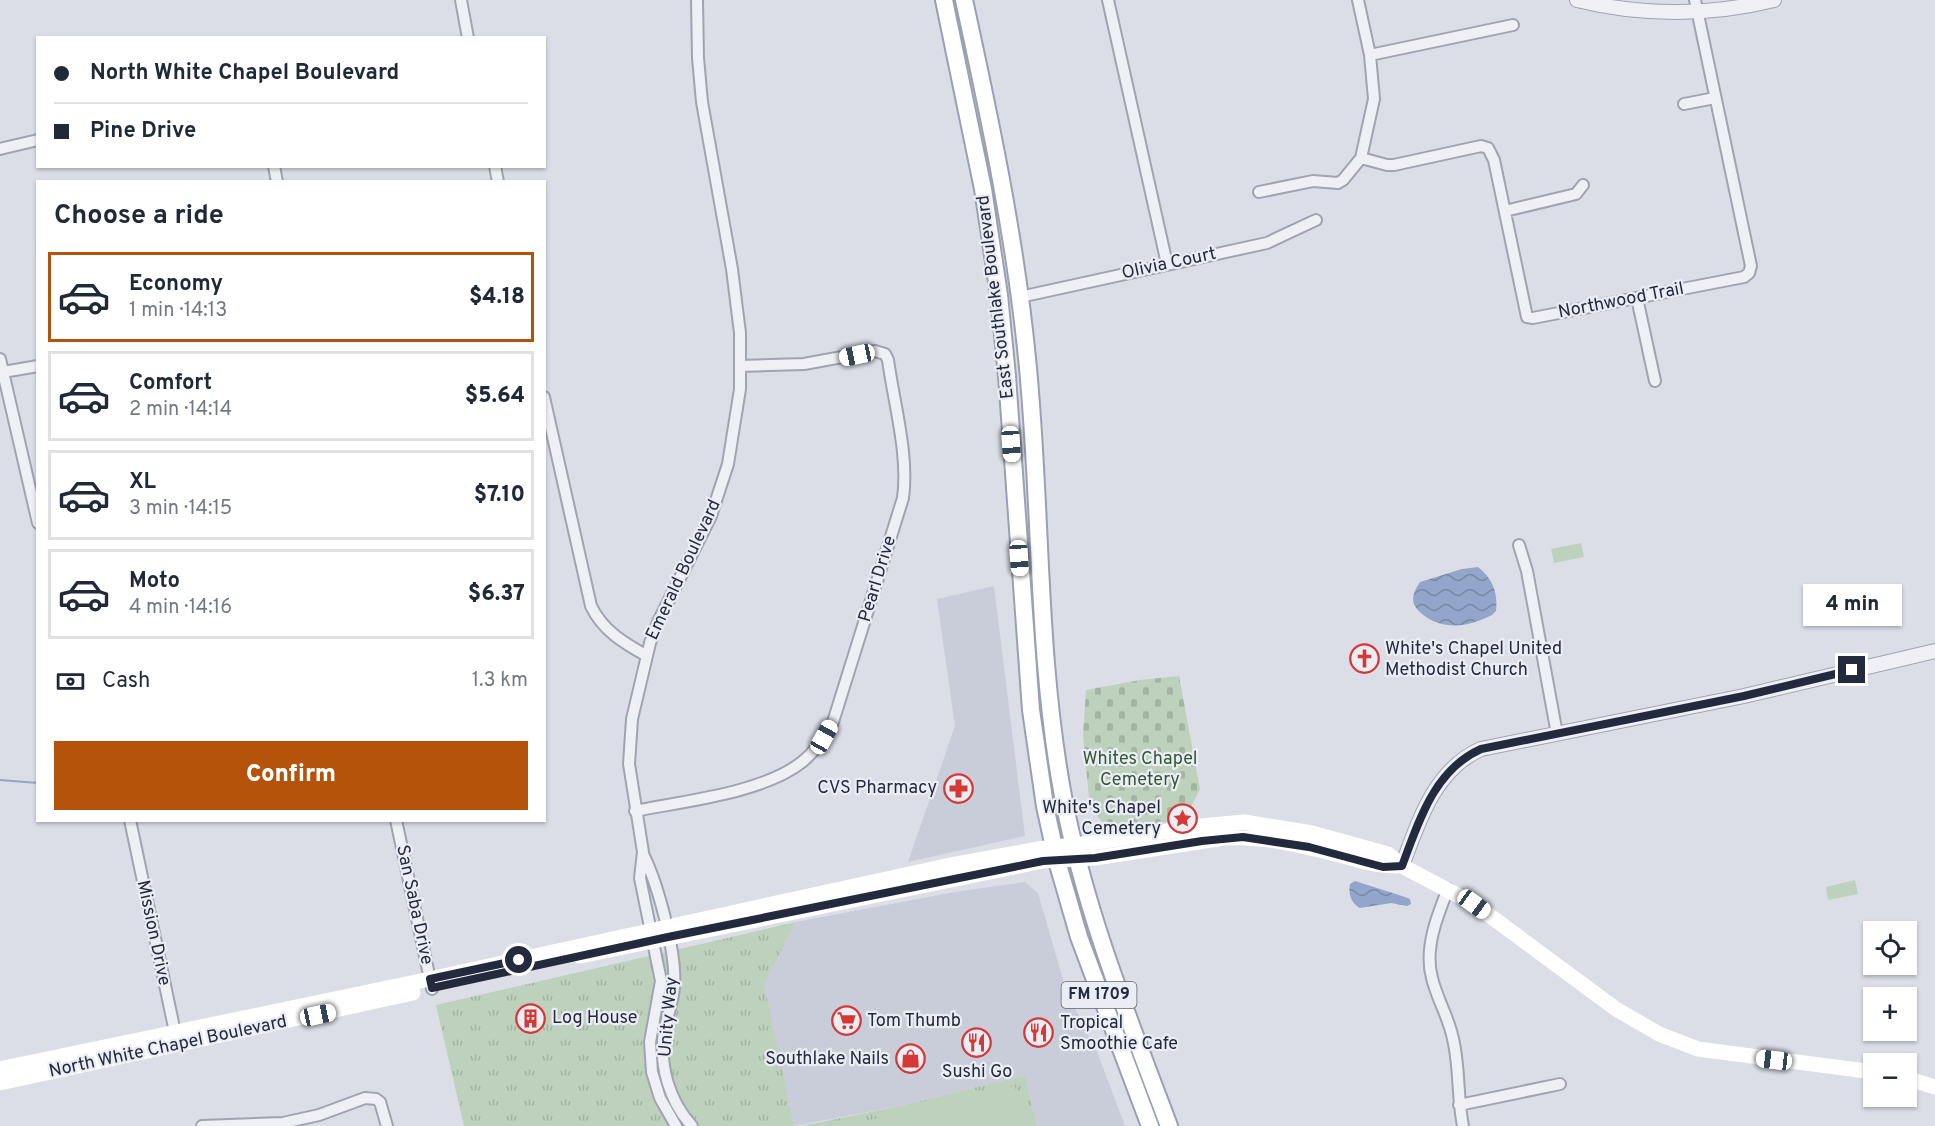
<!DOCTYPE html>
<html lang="en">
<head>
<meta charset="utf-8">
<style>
  :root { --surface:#fff; --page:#f6f6f7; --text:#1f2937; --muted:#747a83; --line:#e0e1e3; --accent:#b45309 }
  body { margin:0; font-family:Overpass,sans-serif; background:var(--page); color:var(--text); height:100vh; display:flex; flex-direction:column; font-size:22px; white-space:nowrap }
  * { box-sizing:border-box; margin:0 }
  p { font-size:20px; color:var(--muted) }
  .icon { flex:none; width:33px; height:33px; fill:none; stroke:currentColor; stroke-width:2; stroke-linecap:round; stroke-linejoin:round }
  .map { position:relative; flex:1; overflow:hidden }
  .sheet { position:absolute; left:36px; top:180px; width:510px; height:642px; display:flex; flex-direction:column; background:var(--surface); border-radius:0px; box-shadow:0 2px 4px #0004 }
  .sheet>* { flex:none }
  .banner { position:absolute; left:36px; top:36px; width:510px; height:132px; border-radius:0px; box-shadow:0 2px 4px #0004; display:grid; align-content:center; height:132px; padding:0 18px; background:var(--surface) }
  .buttons { position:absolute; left:1863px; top:921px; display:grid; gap:12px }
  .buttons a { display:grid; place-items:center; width:54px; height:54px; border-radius:0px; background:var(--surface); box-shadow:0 2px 4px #0004; font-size:30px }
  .end { position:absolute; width:27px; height:27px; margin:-14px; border:8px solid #242a3e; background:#fff; box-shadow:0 0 0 3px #fff }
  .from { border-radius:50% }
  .bubble { position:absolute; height:42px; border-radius:0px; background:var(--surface); box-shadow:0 2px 4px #0004; font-size:20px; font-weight:800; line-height:42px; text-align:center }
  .car { position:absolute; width:18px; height:36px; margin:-18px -9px; border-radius:8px; box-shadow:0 0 4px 2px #0007; background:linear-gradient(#fff 24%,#345 0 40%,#fff 0 76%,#345 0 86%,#fff 0) }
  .banner b { display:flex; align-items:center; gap:21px; height:57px; font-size:22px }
  .banner b+b { border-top:2px solid var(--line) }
  .banner i { width:15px; height:15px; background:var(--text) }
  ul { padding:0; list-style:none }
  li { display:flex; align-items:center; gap:18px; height:90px; margin:0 12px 9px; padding:0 6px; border:3px solid var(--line); border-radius:0px }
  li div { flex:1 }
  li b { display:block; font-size:22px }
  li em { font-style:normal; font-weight:800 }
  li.selected { border-color:var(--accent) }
  li>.icon { width:54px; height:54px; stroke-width:1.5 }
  h2 { padding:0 18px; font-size:27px; line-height:72px }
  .pay { display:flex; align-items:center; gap:15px; height:66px; padding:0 18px; font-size:22px }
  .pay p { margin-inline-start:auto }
  .cta { display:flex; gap:12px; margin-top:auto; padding:12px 18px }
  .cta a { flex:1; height:69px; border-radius:0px; background:var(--accent); color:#fff; font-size:24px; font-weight:800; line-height:69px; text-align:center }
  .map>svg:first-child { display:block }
  .built { fill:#c9cdd9 }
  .cemetery { fill:url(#cemetery-stones) }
  .park { fill:url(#park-tufts) }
  .pitch { fill:#bed1bc }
  .water { fill:url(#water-waves) }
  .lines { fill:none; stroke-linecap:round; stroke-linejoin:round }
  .stream { stroke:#93a5ca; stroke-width:2 }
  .minor-casing { stroke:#a0a4b1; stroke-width:14 }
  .tertiary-casing { stroke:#a0a4b1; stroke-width:16 }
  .primary-casing { stroke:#9aa0b3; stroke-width:20 }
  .minor { stroke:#eef0f5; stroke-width:10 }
  .tertiary { stroke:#eef0f5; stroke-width:14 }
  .secondary { stroke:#fff; stroke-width:15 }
  .primary { stroke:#fff; stroke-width:16 }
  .route { stroke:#242a3e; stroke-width:8 }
  .labels { text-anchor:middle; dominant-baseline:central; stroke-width:4.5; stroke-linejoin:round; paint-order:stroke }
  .shield { fill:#ebedf5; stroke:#606475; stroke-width:1.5 }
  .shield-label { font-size:16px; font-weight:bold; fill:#242a3e }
  .street-label { font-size:18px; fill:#242a3e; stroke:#ebedf5 }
  .poi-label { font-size:18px; fill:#242a3e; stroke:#ebedf5; text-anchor:start }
  .park-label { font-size:18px; fill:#325a31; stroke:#ebedf5 }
</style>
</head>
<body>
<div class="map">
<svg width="1935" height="1126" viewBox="0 0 1935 1126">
  <defs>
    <pattern id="cemetery-stones" width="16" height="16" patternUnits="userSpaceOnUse" patternTransform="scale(1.5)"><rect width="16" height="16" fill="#bed1bc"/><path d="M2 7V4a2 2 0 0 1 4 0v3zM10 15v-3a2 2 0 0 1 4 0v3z" fill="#a3b4a3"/></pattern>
    <pattern id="park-tufts" width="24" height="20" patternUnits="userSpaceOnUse" patternTransform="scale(1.5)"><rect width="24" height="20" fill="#bed1bc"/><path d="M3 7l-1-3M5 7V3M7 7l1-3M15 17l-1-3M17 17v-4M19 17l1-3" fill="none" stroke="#a3b4a3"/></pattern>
    <pattern id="water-waves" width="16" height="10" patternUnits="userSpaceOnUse" patternTransform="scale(1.5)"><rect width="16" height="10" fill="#93a5ca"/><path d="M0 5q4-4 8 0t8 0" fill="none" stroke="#7887a5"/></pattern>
  </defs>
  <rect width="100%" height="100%" fill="#dbdee7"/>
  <path class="built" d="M 994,586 L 1025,836 L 908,862 L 955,726 L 937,599 Z
    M 1025,882 L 1038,893 L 1066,990 L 1098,1054 L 1125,1126 L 1037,1126 L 1025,1075 L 905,1105 L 794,1126 L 763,984 L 796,922 L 955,892 Z"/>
  <path class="cemetery" d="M 1179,676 L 1200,789 L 1185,819 L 1110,831 L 1090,808 L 1083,736 L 1086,690 L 1140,680 Z"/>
  <path class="park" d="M 796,922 L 764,984 L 794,1126 L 464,1126 L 436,1005 Z
    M 1025,1075 L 1037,1126 L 801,1126 L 905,1105 Z"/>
  <path class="pitch" d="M 1581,543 L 1584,557 L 1554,563 L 1551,549 Z
    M 1855,880 L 1858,894 L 1828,900 L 1826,887 Z
    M 1015,1086 L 1024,1126 L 853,1126 L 852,1124 L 910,1111 L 909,1105 L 955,1094 L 957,1100 Z"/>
  <path class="water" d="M 1478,567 C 1493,579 1498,593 1496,611 L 1492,615 C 1469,627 1443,631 1422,614 C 1409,604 1412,594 1420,582 L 1462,569 Z
    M 1355,881 L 1402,896 L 1410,899 L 1411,904 L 1407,906 L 1391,903 L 1360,908 C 1351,903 1348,894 1350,884 Z"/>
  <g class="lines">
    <path class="stream" d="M 0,780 L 38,783"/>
    <defs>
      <path id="minor" d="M 461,0 L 468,38
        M 1108,0 L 1167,264
        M 1370,55 L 1513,25
        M 1684,104 L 1715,98
        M 0,149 L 38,140
        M 1361,158 L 1387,165 L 1394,165 L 1481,146 L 1488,148 L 1494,160 L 1527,317 L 1533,318 L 1744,277 L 1749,273 L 1751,266 L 1695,0
        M 274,166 L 277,182
        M 495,166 L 498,182
        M 1259,192 L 1313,181 L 1338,183 L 1343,180 L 1361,158 L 1374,99 L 1370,55 L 1358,0
        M 1505,211 L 1576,194 L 1583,185
        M 1020,297 L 1267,243 L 1316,220
        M 1637,298 L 1655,381
        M 0,359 L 38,523
        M 3,372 L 38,366
        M 544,397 L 591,606 C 603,631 624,643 647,656
        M 1519,545 L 1527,571 L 1557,734
        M 635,811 C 684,801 763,793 802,762 C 816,751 825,737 833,722 L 903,498 C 909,455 894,404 888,360 L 885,354 L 875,351 L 804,364 L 741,366
        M 130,820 L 176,1037
        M 396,820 L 432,989
        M 643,854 C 658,884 677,954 674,987 C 673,1002 667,1017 664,1032 C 659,1065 669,1101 692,1126
        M 1448,889 C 1437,916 1424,949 1432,978 C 1437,999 1449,1018 1453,1039 C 1460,1068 1457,1097 1463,1126
        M 1459,1105 L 1560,1084
        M 202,1126 L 283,1123 L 319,1115 L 365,1098 L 376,1099 L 380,1102 L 387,1126
        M 676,1126 L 660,1098 L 652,1072 L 650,1042 L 661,981 L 640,878 L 643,852 L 629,764 L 632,719 L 650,643 L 658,622 L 711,516 L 728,464 L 740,389 L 740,333 L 732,269 L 702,102 L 698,58 L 697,0"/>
      <path id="tertiary" d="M 1577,0 C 1641,16 1710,16 1774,0
        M 1402,866 C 1419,821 1434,770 1481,749 L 1744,696 L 1935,651"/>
      <path id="primary" d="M 944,0 L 983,189 L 999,295 L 1007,376 L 1031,710 L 1045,806 L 1057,861 L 1079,937 L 1150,1126
        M 964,0 C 990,119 1015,237 1027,358 C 1042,504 1036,652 1063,796 C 1085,911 1128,1017 1169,1126"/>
    </defs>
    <use href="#minor" class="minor-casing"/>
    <use href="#tertiary" class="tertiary-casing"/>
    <use href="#primary" class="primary-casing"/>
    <use href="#minor" class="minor"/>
    <use href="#tertiary" class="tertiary"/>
    <path class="secondary" d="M 580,956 L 1043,861 L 1095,858 L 1224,838 C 1263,836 1301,845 1339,855 C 1362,861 1378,867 1402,866
      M 0,1069 L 430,979 L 946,866 L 1038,849 L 1091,843 L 1201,826 L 1244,822 L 1312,833 L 1388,854 L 1402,866 L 1474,904 L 1616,1009 L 1659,1034 L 1698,1049 L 1874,1072
      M 1906,1078 L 1935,1087
      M 0,1083 L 413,993"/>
    <use href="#primary" class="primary"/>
  </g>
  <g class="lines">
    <path class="route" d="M 519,960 L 430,979 L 432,988 L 668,937 L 1043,861 L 1095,858 L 1202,841 L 1243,837 L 1309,847 L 1383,867 L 1402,866 C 1419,821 1434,770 1481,749 L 1744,696 L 1852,670"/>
  </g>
  <defs>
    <symbol id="church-ring" viewBox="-11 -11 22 22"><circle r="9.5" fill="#ebedf5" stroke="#d63836" stroke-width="1.5"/><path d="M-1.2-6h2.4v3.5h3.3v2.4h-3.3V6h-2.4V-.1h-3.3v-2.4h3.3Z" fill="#d63836"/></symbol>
    <symbol id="pharmacy-ring" viewBox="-11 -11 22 22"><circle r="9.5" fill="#ebedf5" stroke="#d63836" stroke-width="1.5"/><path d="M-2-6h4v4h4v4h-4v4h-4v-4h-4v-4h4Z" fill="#d63836"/></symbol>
    <symbol id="sight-ring" viewBox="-11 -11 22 22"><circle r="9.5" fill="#ebedf5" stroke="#d63836" stroke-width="1.5"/><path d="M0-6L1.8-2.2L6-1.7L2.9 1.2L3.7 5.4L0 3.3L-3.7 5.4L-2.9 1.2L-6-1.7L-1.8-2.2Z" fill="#d63836"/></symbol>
    <symbol id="building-ring" viewBox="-11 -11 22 22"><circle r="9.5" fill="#ebedf5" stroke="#d63836" stroke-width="1.5"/><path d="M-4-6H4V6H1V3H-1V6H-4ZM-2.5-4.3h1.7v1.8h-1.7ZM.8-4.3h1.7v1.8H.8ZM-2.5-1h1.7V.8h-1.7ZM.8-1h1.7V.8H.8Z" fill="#d63836"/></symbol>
    <symbol id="supermarket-ring" viewBox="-11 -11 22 22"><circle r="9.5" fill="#ebedf5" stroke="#d63836" stroke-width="1.5"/><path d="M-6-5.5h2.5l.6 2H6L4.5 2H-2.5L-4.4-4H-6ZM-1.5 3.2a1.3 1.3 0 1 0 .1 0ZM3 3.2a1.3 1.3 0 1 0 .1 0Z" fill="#d63836"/></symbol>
    <symbol id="restaurant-ring" viewBox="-11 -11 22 22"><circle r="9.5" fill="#ebedf5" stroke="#d63836" stroke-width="1.5"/><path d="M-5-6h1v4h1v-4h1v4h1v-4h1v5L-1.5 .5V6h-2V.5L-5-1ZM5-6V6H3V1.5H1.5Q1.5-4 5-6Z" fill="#d63836"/></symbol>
    <symbol id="shop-ring" viewBox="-11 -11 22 22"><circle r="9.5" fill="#ebedf5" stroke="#d63836" stroke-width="1.5"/><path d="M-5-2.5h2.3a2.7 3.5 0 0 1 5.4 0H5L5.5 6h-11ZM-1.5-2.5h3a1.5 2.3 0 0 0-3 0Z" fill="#d63836"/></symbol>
  </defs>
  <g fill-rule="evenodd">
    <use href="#church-ring" x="1348" y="642" width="33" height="33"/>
    <use href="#pharmacy-ring" x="942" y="772" width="33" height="33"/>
    <use href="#sight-ring" x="1166" y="802" width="33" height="33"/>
    <use href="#building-ring" x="514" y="1002" width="33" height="33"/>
    <use href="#supermarket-ring" x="830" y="1004" width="33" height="33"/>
    <use href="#restaurant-ring" x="1022" y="1016" width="33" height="33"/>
    <use href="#restaurant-ring" x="960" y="1026" width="33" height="33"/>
    <use href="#shop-ring" x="894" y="1042" width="33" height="33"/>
  </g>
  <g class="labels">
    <rect class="shield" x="1061.5" y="982" width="75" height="26" rx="4.5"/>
    <g class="shield-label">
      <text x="1099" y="995">FM 1709</text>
    </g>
    <g class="street-label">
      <text transform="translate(1169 264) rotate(-12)">Olivia Court</text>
      <text transform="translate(996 297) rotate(-97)">East Southlake Boulevard</text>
      <text transform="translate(1621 301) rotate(-11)">Northwood Trail</text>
      <text transform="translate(684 570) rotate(-65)">Emerald Boulevard</text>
      <text transform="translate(878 579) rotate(-73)">Pearl Drive</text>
      <text transform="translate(414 905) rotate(78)">San Saba Drive</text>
      <text transform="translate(153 933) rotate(78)">Mission Drive</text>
      <text transform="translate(669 1017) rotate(-85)">Unity Way</text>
      <text transform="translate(168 1047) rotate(-12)">North White Chapel Boulevard</text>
    </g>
    <g class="poi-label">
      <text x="1385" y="649">White's Chapel United<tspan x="1385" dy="21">Methodist Church</tspan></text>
      <text x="937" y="788" text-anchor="end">CVS Pharmacy</text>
      <text x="1161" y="808" text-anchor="end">White's Chapel<tspan x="1161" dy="21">Cemetery</tspan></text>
      <text x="552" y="1018">Log House</text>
      <text x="867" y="1021">Tom Thumb</text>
      <text x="1060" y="1023">Tropical<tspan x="1060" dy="21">Smoothie Cafe</tspan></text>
      <text x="889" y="1059" text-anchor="end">Southlake Nails</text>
      <text x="977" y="1072" text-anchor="middle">Sushi Go</text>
    </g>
    <g class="park-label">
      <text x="1140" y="759">Whites Chapel<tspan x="1140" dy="21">Cemetery</tspan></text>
    </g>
  </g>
</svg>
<div class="buttons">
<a><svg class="icon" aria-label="locate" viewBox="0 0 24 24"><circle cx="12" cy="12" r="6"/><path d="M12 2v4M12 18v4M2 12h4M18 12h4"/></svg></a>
<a>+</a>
<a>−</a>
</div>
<i class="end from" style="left:519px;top:960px"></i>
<i class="end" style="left:1852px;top:670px"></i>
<div class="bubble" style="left:1803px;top:584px;width:99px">4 min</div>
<i class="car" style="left:857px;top:355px;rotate:258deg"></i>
<i class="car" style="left:1011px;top:444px;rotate:176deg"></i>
<i class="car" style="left:1019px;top:558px;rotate:176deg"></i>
<i class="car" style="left:824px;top:737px;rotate:29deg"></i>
<i class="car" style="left:1474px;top:904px;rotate:126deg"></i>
<i class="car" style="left:318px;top:1015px;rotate:78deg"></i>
<i class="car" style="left:1774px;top:1060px;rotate:277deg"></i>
<div class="banner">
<b><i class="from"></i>North White Chapel Boulevard</b>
<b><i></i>Pine Drive</b>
</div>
<section class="sheet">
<h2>Choose a ride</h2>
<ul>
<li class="selected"><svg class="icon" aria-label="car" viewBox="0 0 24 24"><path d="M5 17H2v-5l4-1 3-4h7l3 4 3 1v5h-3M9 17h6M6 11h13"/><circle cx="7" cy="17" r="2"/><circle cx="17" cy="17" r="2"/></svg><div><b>Economy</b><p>1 min · 14:13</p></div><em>$4.18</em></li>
<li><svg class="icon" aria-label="car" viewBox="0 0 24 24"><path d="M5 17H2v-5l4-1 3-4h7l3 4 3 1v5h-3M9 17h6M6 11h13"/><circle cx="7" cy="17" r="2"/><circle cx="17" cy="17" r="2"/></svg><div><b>Comfort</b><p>2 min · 14:14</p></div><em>$5.64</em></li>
<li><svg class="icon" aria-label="car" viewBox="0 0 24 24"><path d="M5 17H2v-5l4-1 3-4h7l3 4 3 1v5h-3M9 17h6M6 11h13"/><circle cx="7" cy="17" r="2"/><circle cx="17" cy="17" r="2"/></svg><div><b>XL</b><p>3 min · 14:15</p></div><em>$7.10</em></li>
<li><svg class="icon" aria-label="car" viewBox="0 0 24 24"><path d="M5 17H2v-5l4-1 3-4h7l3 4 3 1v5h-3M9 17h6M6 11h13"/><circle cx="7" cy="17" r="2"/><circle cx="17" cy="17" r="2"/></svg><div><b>Moto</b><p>4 min · 14:16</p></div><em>$6.37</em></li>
</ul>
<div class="pay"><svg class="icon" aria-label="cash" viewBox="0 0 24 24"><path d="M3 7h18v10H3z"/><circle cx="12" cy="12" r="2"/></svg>Cash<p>1.3 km</p></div>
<div class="cta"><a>Confirm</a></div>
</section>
</div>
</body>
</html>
